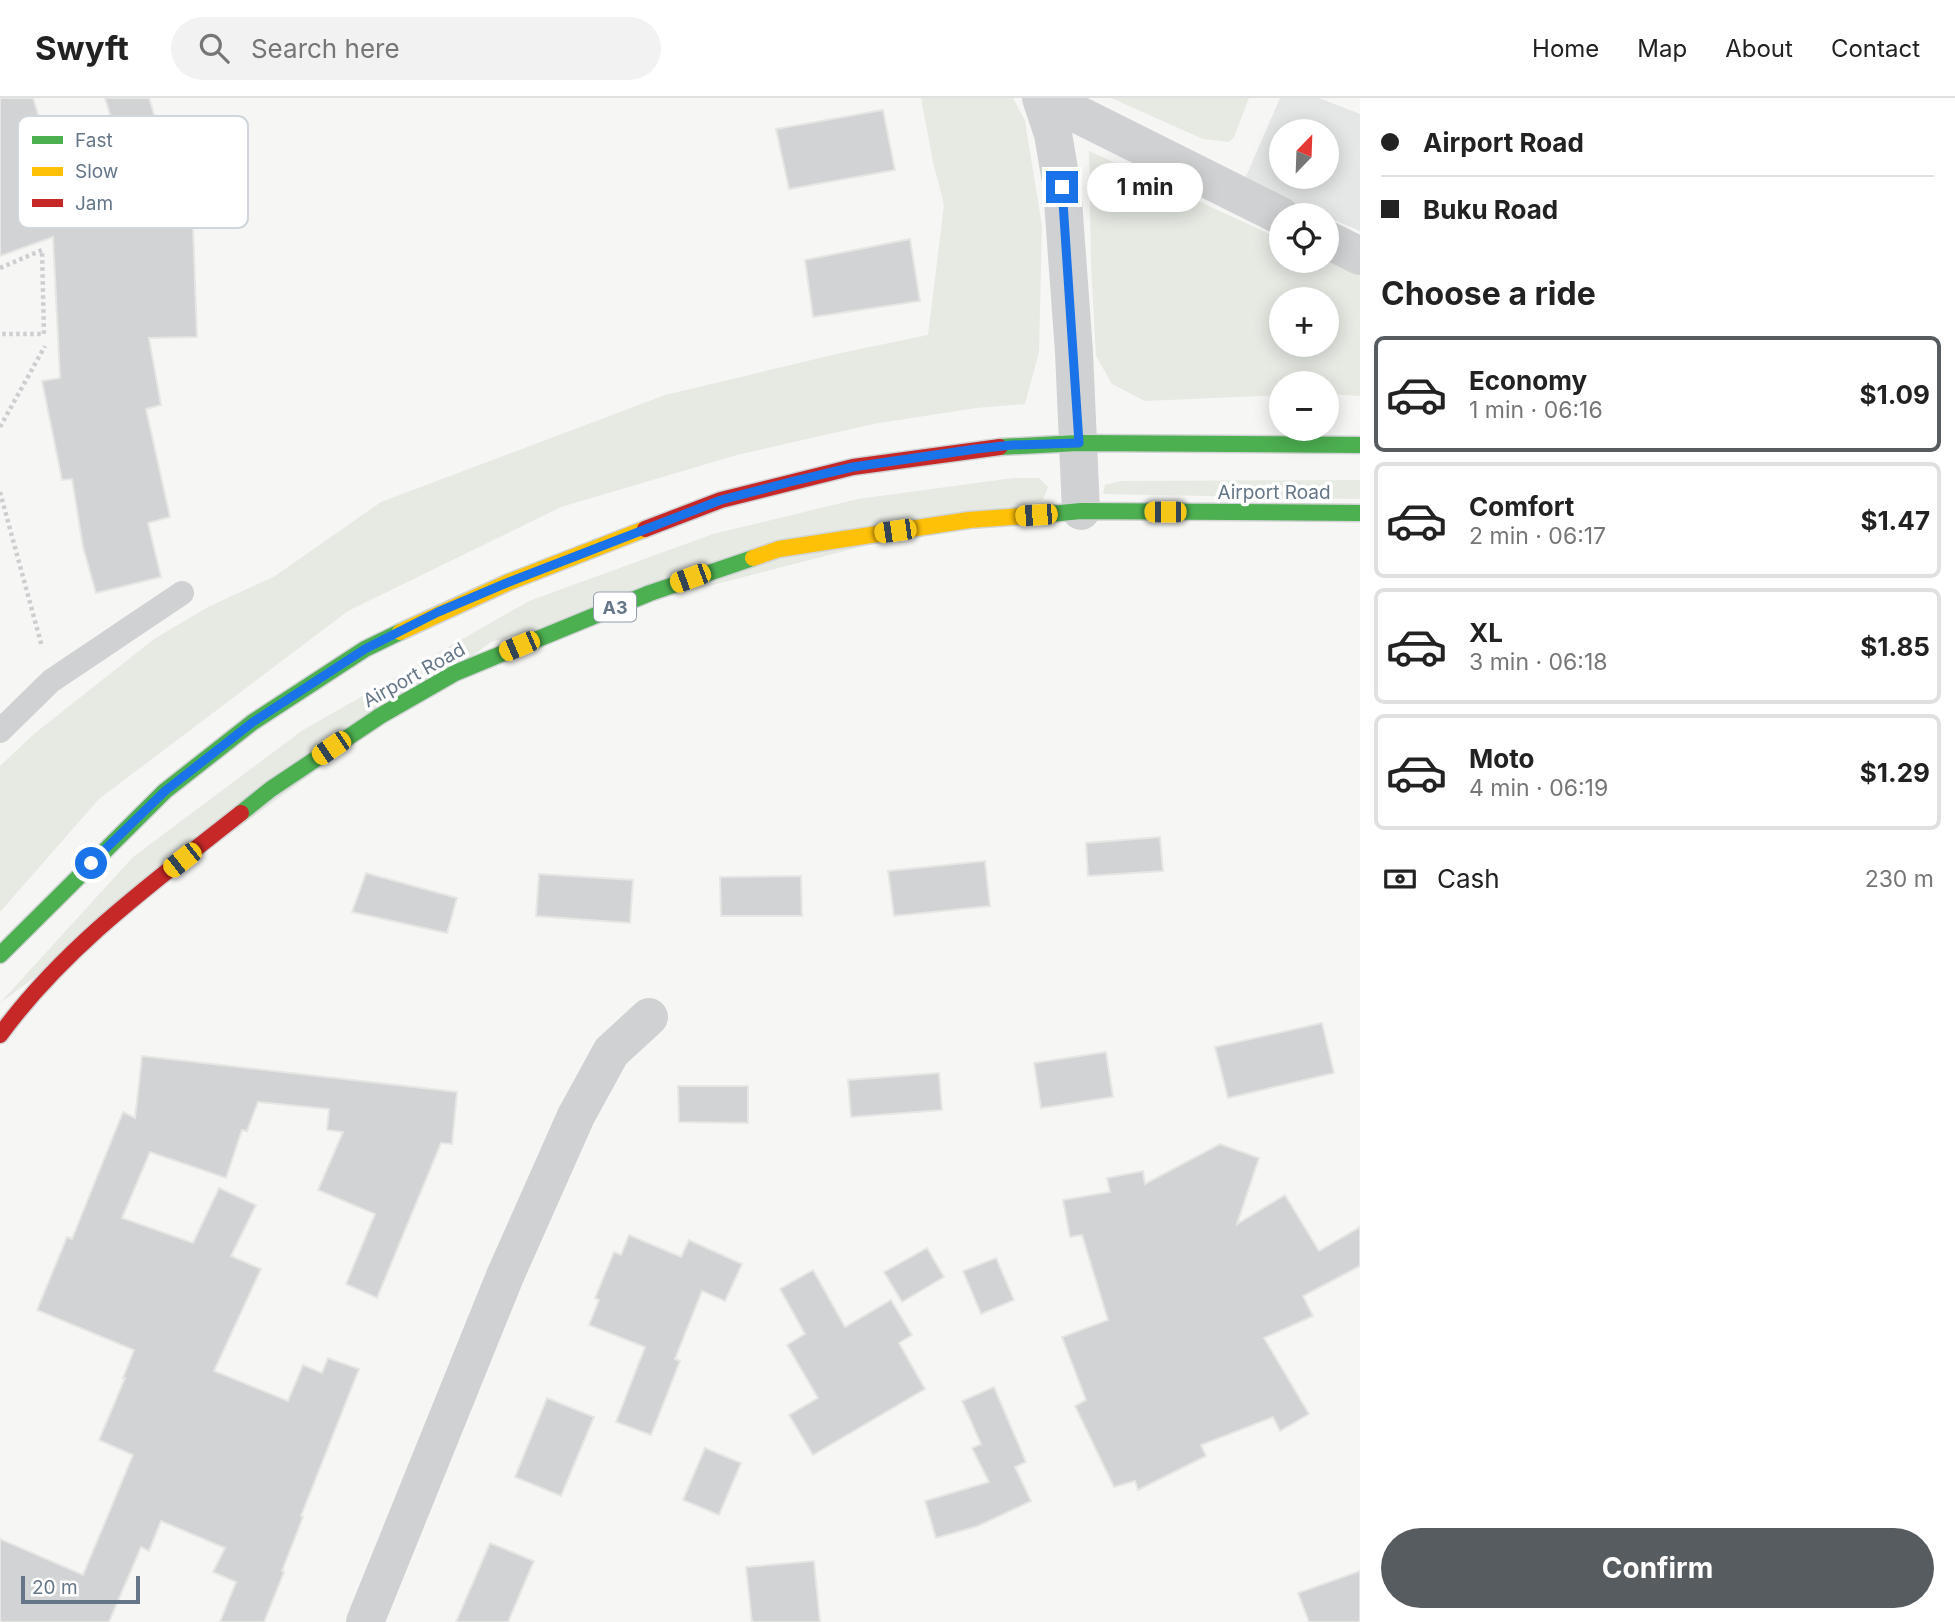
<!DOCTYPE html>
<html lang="en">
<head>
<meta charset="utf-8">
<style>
  :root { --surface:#fff; --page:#f2f2f2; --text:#222; --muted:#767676; --line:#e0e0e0; --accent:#575c61 }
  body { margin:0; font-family:Inter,sans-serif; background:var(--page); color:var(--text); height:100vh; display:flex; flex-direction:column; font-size:26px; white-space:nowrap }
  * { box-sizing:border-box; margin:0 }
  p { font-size:23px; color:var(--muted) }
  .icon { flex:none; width:38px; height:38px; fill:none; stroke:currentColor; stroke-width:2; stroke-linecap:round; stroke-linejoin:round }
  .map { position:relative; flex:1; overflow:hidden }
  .details { display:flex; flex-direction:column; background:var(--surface); width:595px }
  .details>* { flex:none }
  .hud { display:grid; align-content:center; height:154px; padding:0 21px; background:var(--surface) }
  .needle { width:46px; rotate:23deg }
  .fabs { position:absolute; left:1269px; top:21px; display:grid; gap:14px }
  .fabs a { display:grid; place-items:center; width:70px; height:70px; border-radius:50%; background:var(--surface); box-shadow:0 4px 18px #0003; font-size:35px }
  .scale { position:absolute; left:21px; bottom:18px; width:119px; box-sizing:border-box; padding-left:7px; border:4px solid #647687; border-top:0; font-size:19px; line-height:24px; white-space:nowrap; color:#647687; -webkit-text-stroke:5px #fff; paint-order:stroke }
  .end { position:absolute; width:32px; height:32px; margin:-16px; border:9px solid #1a73e8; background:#fff; box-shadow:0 0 0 4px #fff }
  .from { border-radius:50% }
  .bubble { position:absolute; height:49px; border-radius:24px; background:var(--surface); box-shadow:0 4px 18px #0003; font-size:23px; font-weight:700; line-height:49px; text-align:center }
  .car { position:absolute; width:21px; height:42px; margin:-21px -10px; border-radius:9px; box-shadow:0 0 5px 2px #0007; background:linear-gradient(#f5c518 24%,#345 0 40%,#f5c518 0 76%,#345 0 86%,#f5c518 0) }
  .hud b { display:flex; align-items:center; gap:24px; height:66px; font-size:26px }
  .hud b+b { border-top:2px solid var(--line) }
  .hud i { width:18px; height:18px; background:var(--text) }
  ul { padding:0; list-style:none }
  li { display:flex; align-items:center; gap:21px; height:116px; margin:0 14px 10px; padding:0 7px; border:4px solid var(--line); border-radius:10px }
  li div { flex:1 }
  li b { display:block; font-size:26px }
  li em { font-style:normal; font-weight:700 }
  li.selected { border-color:var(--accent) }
  li>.icon { width:63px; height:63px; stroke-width:1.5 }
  h2 { padding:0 21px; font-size:32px; line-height:84px }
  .pay { display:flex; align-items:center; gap:18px; height:77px; padding:0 21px; font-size:26px }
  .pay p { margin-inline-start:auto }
  .primary-button { display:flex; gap:14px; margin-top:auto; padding:14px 21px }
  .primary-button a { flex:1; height:80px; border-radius:42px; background:var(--accent); color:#fff; font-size:28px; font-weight:700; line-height:80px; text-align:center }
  header { display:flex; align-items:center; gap:42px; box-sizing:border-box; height:98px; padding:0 35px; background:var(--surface); border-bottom:2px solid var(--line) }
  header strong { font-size:33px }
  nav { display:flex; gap:38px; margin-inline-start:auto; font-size:24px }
  .search { width:490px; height:63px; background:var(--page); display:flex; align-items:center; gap:18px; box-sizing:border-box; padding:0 24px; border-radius:38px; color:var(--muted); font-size:26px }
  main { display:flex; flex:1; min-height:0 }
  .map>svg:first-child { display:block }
  .built { fill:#e5e6e6; fill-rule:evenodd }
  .green { fill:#e6eae3; fill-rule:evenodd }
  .building { fill:#d2d3d4; stroke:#e6e6e4; stroke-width:2 }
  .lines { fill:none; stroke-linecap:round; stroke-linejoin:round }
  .fast-casing { stroke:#d1d3d4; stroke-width:19 }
  .slow-casing { stroke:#d1d3d4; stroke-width:19 }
  .jam-casing { stroke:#d1d3d4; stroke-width:19 }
  .path { stroke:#cccecf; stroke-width:4.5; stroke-dasharray:3.5 3.5; stroke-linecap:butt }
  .lane { stroke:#d0d1d2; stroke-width:24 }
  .street { stroke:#d0d1d2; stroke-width:38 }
  .fast { stroke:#4caf50; stroke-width:16 }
  .slow { stroke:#ffc107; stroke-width:16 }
  .jam { stroke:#c62828; stroke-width:16 }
  .route { stroke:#1a73e8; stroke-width:9 }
  .labels { text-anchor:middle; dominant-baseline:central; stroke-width:7; stroke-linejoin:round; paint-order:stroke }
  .shield { fill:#fff; stroke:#929fab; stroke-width:2 }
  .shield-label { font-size:18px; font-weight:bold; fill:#647687 }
  .street-label { font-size:19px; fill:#647687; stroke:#fff }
  .key { fill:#fff; stroke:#d0d6db; stroke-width:2 }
  .key-label { font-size:19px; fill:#647687 }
</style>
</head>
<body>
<header>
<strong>Swyft</strong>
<div class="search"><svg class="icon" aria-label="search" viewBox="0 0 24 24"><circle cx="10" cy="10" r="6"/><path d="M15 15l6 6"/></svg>Search here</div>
<nav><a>Home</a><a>Map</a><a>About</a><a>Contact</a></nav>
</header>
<main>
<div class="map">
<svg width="1360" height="1524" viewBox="0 0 1360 1524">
  <rect width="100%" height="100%" fill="#f6f6f5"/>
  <path class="built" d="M 1280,0 L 1319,0 L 1360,16 L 1360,133 L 1244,83 ZM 1281,33 L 1326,33 L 1326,79 L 1281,79 Z"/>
  <path class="green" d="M 921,0 L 1013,0 L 1025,23 L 1042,128 L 1039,254 L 1025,306 L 976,310 L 873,326 L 737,357 L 561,409 L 348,513 L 99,701 L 0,814 L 0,668 L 34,636 L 154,541 L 208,509 L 275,478 L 381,404 L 665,297 L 841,255 L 928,237 L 944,107 L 933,64 Z
    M 1111,0 L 1249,0 L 1234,39 L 1229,44 L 1203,41 Z
    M 1089,53 L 1281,141 L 1281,163 L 1327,162 L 1360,178 L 1360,298 L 1327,296 L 1326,285 L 1281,285 L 1281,297 L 1145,303 L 1112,286 L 1096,258 L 1091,167 ZM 1281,201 L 1326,201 L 1326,247 L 1281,247 Z
    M 1013,380 L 1039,380 L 1048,389 L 1043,402 L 491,544 L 0,905 L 133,759 L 303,632 L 529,503 L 713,436 L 858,401 Z
    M 1360,382 L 1360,401 L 1103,396 L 1105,387 L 1121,383 Z"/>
  <path class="building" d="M 0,0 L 33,0 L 43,32 L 39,33 L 65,107 L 136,104 L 105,0 L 149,0 L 180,101 L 192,101 L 197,239 L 149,240 L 161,307 L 146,311 L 170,419 L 148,425 L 161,479 L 96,495 L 83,449 L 72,381 L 62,382 L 42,283 L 60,280 L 53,139 L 0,158 Z
    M 883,12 L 895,72 L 789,91 L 776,31 Z
    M 910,141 L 920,203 L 813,219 L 805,162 Z
    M 1160,739 L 1163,773 L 1088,778 L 1086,745 Z
    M 985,763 L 990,808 L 894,818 L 888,773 Z
    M 366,775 L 457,800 L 447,835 L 352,814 Z
    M 539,776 L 633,782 L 630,825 L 536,818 Z
    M 801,778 L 802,818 L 721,818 L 720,779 Z
    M 1322,925 L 1334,975 L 1228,1000 L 1215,949 Z
    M 1106,954 L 1113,999 L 1041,1010 L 1034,965 Z
    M 142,958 L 457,994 L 452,1046 L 441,1045 L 377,1200 L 346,1186 L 375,1116 L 318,1092 L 343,1034 L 327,1032 L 329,1011 L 258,1004 L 247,1033 L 242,1032 L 226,1080 L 150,1054 L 122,1120 L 193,1145 L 219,1090 L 256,1107 L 231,1158 L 261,1171 L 214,1273 L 288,1303 L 303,1267 L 322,1275 L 328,1260 L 359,1271 L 301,1418 L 303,1419 L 282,1473 L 284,1474 L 264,1524 L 220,1524 L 236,1484 L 213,1474 L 225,1450 L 161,1423 L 149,1453 L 141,1449 L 109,1524 L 0,1524 L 0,1441 L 83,1477 L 133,1357 L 99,1342 L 125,1280 L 123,1280 L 134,1252 L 37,1212 L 67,1139 L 72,1141 L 123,1014 L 135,1020 Z
    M 939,975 L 942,1012 L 851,1019 L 848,982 Z
    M 678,988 L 748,988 L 748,1025 L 679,1024 Z
    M 1220,1046 L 1259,1060 L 1237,1126 L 1285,1097 L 1319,1153 L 1360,1129 L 1360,1168 L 1303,1198 L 1313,1218 L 1264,1240 L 1309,1316 L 1280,1333 L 1273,1319 L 1201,1347 L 1206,1358 L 1138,1392 L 1135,1383 L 1114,1389 L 1075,1308 L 1086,1302 L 1062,1239 L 1108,1222 L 1082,1137 L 1070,1139 L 1063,1102 L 1110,1094 L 1107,1080 L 1143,1073 L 1145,1086 Z
    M 629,1137 L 681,1159 L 689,1142 L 742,1166 L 725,1203 L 702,1193 L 675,1261 L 680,1263 L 651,1337 L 616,1324 L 645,1249 L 589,1227 L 599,1202 L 595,1200 L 614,1154 L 621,1157 Z
    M 927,1150 L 944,1179 L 902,1204 L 884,1174 Z
    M 996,1160 L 1014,1202 L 981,1216 L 963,1173 Z
    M 813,1172 L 845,1229 L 891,1202 L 912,1237 L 899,1245 L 925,1291 L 813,1357 L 789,1317 L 818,1300 L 787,1247 L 805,1236 L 780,1191 Z
    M 994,1289 L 1026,1364 L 1015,1369 L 1031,1403 L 978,1428 L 936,1440 L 925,1403 L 989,1384 L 972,1350 L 981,1346 L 962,1303 Z
    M 547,1300 L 594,1319 L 561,1398 L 515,1379 Z
    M 705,1350 L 741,1365 L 719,1417 L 683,1402 Z
    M 490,1445 L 534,1463 L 508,1524 L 456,1524 Z
    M 814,1463 L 820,1524 L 752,1524 L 746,1469 Z
    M 1360,1473 L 1360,1524 L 1309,1524 L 1298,1495 Z"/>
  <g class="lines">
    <defs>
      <path id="fast" d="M 1000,349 L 1079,345 L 1360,347
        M 1050,416 L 1081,413 L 1360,415
        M 241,715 L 271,691 L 380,618 L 455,575 L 650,495 L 753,460
        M 0,857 L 165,693 L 253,624 L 365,551 L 400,534"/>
      <path id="slow" d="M 753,460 L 779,451 L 969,422 L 1050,416
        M 400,534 L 509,484 L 645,431"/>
      <path id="jam" d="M 645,431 L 721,402 L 853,369 L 1000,349
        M 0,937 C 65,848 155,783 241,715"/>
    </defs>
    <use href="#fast" class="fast-casing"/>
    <use href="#slow" class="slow-casing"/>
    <use href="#jam" class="jam-casing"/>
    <path class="path" d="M 0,170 L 42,152 L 44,236 L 0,236
      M 0,329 L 45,248
      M 0,394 L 42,549"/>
    <path class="lane" d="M 0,633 L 51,583 L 182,495"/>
    <path class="street" d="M 1041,0 L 1053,36 L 1062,89 L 1074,254 L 1081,413
      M 1045,0 L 1281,118
      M 1326,141 L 1360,158
      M 365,1524 L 505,1178 L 576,1018 L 611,954 L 649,919"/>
    <use href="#fast" class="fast"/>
    <use href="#slow" class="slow"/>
    <use href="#jam" class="jam"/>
  </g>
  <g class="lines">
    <path class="route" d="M 91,765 L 165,693 L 253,624 L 365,551 L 438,514 L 509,484 L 721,402 L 790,384 L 853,369 L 976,351 L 1012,347 L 1079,345 L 1062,89"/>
  </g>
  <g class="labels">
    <rect class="shield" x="594" y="494.5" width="42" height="29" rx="5"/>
    <g class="shield-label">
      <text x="615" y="509">A3</text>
    </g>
    <g class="street-label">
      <text x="1274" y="394">Airport Road</text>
      <text transform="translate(414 577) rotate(-29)">Airport Road</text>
    </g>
  </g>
  <rect x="18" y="18" width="230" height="112" rx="10" class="key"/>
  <rect x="32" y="38" width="31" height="8" fill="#4caf50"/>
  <rect x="32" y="69" width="31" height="9" fill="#ffc107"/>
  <rect x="32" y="101" width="31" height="8" fill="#c62828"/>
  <g class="key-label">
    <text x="75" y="49">Fast</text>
    <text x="75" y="80">Slow</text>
    <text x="75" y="112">Jam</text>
  </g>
</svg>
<div class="fabs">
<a><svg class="needle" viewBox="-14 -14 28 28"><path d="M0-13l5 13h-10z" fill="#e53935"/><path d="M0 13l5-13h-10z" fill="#767676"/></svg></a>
<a><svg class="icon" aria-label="locate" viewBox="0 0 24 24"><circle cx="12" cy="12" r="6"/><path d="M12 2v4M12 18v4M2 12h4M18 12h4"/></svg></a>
<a>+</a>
<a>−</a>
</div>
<div class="scale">20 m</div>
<i class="end from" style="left:91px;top:765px"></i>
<i class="end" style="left:1062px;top:89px"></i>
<div class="bubble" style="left:1087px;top:65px;width:116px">1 min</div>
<i class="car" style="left:1165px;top:414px;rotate:270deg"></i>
<i class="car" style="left:1036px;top:417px;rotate:266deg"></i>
<i class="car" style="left:895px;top:433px;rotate:262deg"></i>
<i class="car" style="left:690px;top:480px;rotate:250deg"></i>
<i class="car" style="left:519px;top:548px;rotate:247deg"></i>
<i class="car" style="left:331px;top:650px;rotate:236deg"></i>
<i class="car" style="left:182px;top:762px;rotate:232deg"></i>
</div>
<section class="details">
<div class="hud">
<b><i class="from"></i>Airport Road</b>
<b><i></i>Buku Road</b>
</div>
<h2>Choose a ride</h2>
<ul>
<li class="selected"><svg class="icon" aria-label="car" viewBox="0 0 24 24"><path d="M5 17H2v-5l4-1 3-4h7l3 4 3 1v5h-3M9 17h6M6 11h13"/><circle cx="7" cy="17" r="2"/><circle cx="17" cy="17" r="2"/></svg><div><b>Economy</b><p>1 min · 06:16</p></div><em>$1.09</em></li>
<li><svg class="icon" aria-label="car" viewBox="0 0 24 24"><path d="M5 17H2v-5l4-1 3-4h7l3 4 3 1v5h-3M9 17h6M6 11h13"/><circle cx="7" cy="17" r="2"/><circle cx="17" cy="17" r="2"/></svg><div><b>Comfort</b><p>2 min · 06:17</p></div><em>$1.47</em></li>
<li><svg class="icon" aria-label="car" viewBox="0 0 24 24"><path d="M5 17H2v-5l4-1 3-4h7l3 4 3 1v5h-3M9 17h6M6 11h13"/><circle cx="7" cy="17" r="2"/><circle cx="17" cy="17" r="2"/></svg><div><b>XL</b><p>3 min · 06:18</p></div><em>$1.85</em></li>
<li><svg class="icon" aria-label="car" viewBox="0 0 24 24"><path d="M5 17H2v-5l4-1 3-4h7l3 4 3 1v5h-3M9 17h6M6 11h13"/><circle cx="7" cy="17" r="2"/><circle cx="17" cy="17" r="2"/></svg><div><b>Moto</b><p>4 min · 06:19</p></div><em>$1.29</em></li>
</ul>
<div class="pay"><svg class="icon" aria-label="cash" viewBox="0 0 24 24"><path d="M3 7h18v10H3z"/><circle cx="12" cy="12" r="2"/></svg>Cash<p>230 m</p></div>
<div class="primary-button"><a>Confirm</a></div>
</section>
</main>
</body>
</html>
